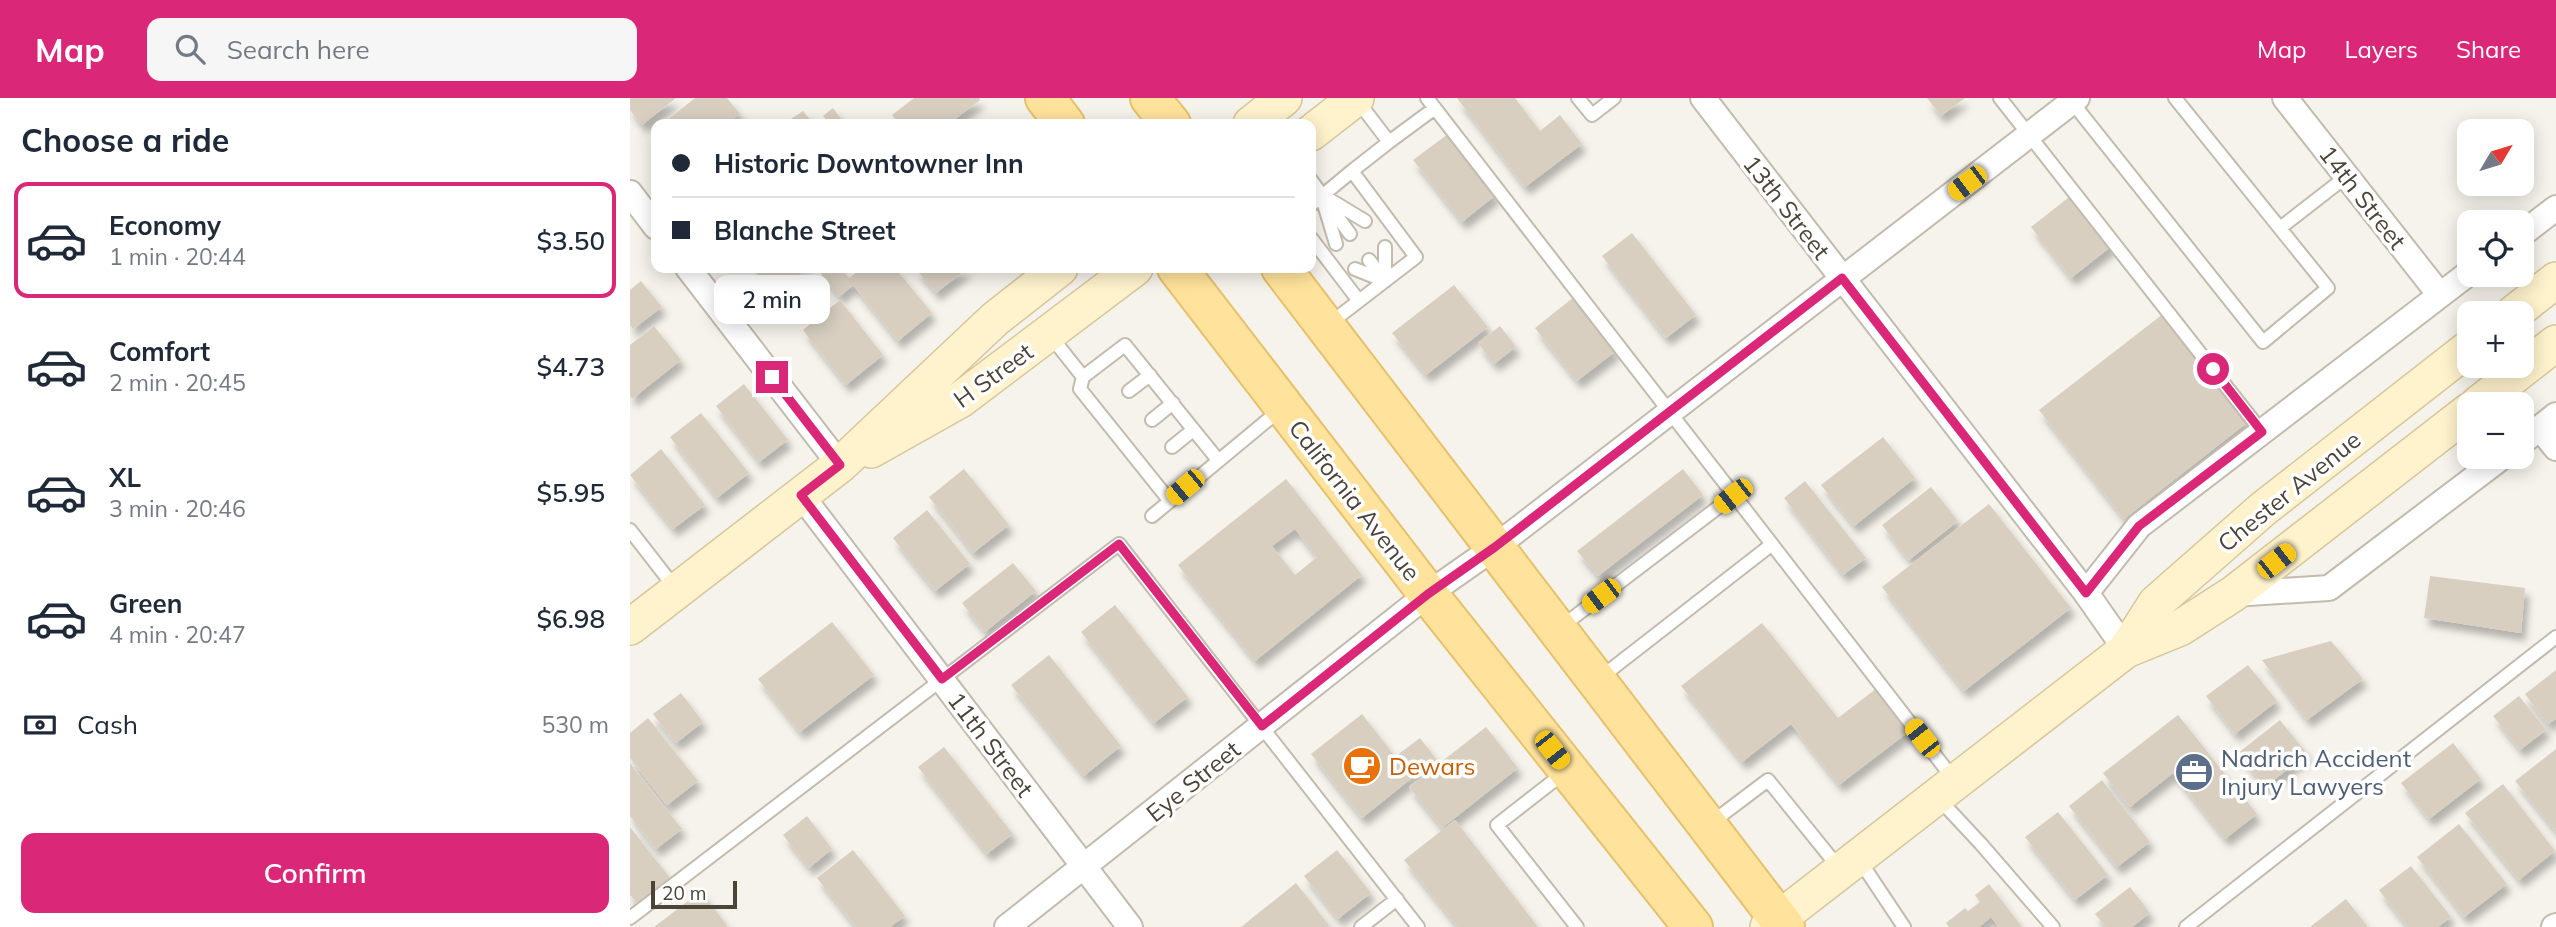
<!DOCTYPE html>
<html lang="en">
<head>
<meta charset="utf-8">
<style>
  :root { --surface:#fff; --page:#f6f6f7; --text:#1f2937; --muted:#747a83; --line:#e0e1e3; --accent:#db2777 }
  body { margin:0; font-family:Mulish,sans-serif; background:var(--page); color:var(--text); height:100vh; display:flex; flex-direction:column; font-size:26px; white-space:nowrap }
  * { box-sizing:border-box; margin:0 }
  p { font-size:23px; color:var(--muted) }
  .icon { flex:none; width:38px; height:38px; fill:none; stroke:currentColor; stroke-width:2; stroke-linecap:round; stroke-linejoin:round }
  .map { position:relative; flex:1; overflow:hidden }
  .details { display:flex; flex-direction:column; background:var(--surface); width:630px }
  .details>* { flex:none }
  .guide { position:absolute; left:21px; top:21px; width:665px; height:154px; border-radius:14px; box-shadow:0 4px 18px #0003; display:grid; align-content:center; height:154px; padding:0 21px; background:var(--surface) }
  .needle { width:46px; rotate:52deg }
  .fabs { position:absolute; left:1827px; top:21px; display:grid; gap:14px }
  .fabs a { display:grid; place-items:center; width:77px; height:77px; border-radius:14px; background:var(--surface); box-shadow:0 4px 18px #0003; font-size:35px }
  .scale { position:absolute; left:21px; bottom:18px; width:86px; box-sizing:border-box; padding-left:7px; border:4px solid #4b4439; border-top:0; font-size:19px; line-height:24px; white-space:nowrap; color:#4b4439; -webkit-text-stroke:5px #fff; paint-order:stroke }
  .end { position:absolute; width:32px; height:32px; margin:-16px; border:9px solid #db2777; background:#fff; box-shadow:0 0 0 4px #fff }
  .from { border-radius:50% }
  .bubble { position:absolute; height:49px; border-radius:14px; background:var(--surface); box-shadow:0 4px 18px #0003; font-size:23px; font-weight:600; line-height:49px; text-align:center }
  .car { position:absolute; width:21px; height:42px; margin:-21px -10px; border-radius:9px; box-shadow:0 0 5px 2px #0007; background:linear-gradient(#f5c518 24%,#345 0 40%,#f5c518 0 76%,#345 0 86%,#f5c518 0) }
  .guide b { display:flex; align-items:center; gap:24px; height:66px; font-size:26px }
  .guide b+b { border-top:2px solid var(--line) }
  .guide i { width:18px; height:18px; background:var(--text) }
  ul { padding:0; list-style:none }
  li { display:flex; align-items:center; gap:21px; height:116px; margin:0 14px 10px; padding:0 7px; border:4px solid transparent; border-radius:14px }
  li div { flex:1 }
  li b { display:block; font-size:26px }
  li em { font-style:normal; font-weight:600 }
  li.selected { border-color:var(--accent) }
  li>.icon { width:63px; height:63px; stroke-width:1.5 }
  h2 { padding:0 21px; font-size:32px; line-height:84px }
  .pay { display:flex; align-items:center; gap:18px; height:77px; padding:0 21px; font-size:26px }
  .pay p { margin-inline-start:auto }
  .primary-button { display:flex; gap:14px; margin-top:auto; padding:14px 21px }
  .primary-button a { flex:1; height:80px; border-radius:14px; background:var(--accent); color:#fff; font-size:28px; font-weight:600; line-height:80px; text-align:center }
  header { display:flex; align-items:center; gap:42px; box-sizing:border-box; height:98px; padding:0 35px; background:var(--accent); color:#fff }
  header strong { font-size:33px }
  nav { display:flex; gap:38px; margin-inline-start:auto; font-size:24px }
  .search { width:490px; height:63px; background:var(--page); display:flex; align-items:center; gap:18px; box-sizing:border-box; padding:0 24px; border-radius:14px; color:var(--muted); font-size:26px }
  main { display:flex; flex:1; min-height:0 }
  .map>svg:first-child { display:block }
  .building { fill:#d8cfc1; fill-rule:evenodd; filter:url(#shadow) }
  .lines { fill:none; stroke-linecap:round; stroke-linejoin:round }
  .lane-casing { stroke:#c2bbae; stroke-width:16 }
  .street-casing { stroke:#c2bbae; stroke-width:28 }
  .secondary-casing { stroke:#d6c79b; stroke-width:38 }
  .primary-casing { stroke:#e6c16a; stroke-width:42 }
  .lane { stroke:#fff; stroke-width:12 }
  .street { stroke:#fff; stroke-width:24 }
  .secondary { stroke:#fff3cd; stroke-width:35 }
  .primary { stroke:#ffe39c; stroke-width:38 }
  .route { stroke:#db2777; stroke-width:9 }
  .labels { text-anchor:middle; dominant-baseline:central; stroke-width:7; stroke-linejoin:round; paint-order:stroke }
  .street-label { font-size:24px; fill:#4b4439; stroke:#fff }
  .service-label { font-size:24px; fill:#4e5e75; stroke:#fff; text-anchor:start }
  .food-label { font-size:24px; fill:#c56008; stroke:#fff; text-anchor:start }
</style>
</head>
<body>
<header>
<strong>Map</strong>
<div class="search"><svg class="icon" aria-label="search" viewBox="0 0 24 24"><circle cx="10" cy="10" r="6"/><path d="M15 15l6 6"/></svg>Search here</div>
<nav><a>Map</a><a>Layers</a><a>Share</a></nav>
</header>
<main>
<section class="details">
<h2>Choose a ride</h2>
<ul>
<li class="selected"><svg class="icon" aria-label="car" viewBox="0 0 24 24"><path d="M5 17H2v-5l4-1 3-4h7l3 4 3 1v5h-3M9 17h6M6 11h13"/><circle cx="7" cy="17" r="2"/><circle cx="17" cy="17" r="2"/></svg><div><b>Economy</b><p>1 min · 20:44</p></div><em>$3.50</em></li>
<li><svg class="icon" aria-label="car" viewBox="0 0 24 24"><path d="M5 17H2v-5l4-1 3-4h7l3 4 3 1v5h-3M9 17h6M6 11h13"/><circle cx="7" cy="17" r="2"/><circle cx="17" cy="17" r="2"/></svg><div><b>Comfort</b><p>2 min · 20:45</p></div><em>$4.73</em></li>
<li><svg class="icon" aria-label="car" viewBox="0 0 24 24"><path d="M5 17H2v-5l4-1 3-4h7l3 4 3 1v5h-3M9 17h6M6 11h13"/><circle cx="7" cy="17" r="2"/><circle cx="17" cy="17" r="2"/></svg><div><b>XL</b><p>3 min · 20:46</p></div><em>$5.95</em></li>
<li><svg class="icon" aria-label="car" viewBox="0 0 24 24"><path d="M5 17H2v-5l4-1 3-4h7l3 4 3 1v5h-3M9 17h6M6 11h13"/><circle cx="7" cy="17" r="2"/><circle cx="17" cy="17" r="2"/></svg><div><b>Green</b><p>4 min · 20:47</p></div><em>$6.98</em></li>
</ul>
<div class="pay"><svg class="icon" aria-label="cash" viewBox="0 0 24 24"><path d="M3 7h18v10H3z"/><circle cx="12" cy="12" r="2"/></svg>Cash<p>530 m</p></div>
<div class="primary-button"><a>Confirm</a></div>
</section>
<div class="map">
<svg width="1926" height="829" viewBox="0 0 1926 829">
  <defs>
    <filter id="shadow"><feDropShadow dx="4.5" dy="8" stdDeviation="3.5" flood-color="#0004"/></filter>
  </defs>
  <rect width="100%" height="100%" fill="#f6f3ec"/>
  <path class="building" d="M 0,0 L 46,0 L 12,27 L 0,12 Z
    M 65,0 L 97,0 L 110,16 L 97,26 L 32,26 Z
    M 284,0 L 349,0 L 350,2 L 319,26 L 269,26 L 262,17 Z
    M 827,0 L 885,0 L 910,33 L 930,17 L 952,46 L 895,89 Z
    M 1297,0 L 1335,0 L 1311,18 Z
    M 203,10 L 215,26 L 200,26 L 193,18 Z
    M 173,13 L 181,23 L 177,26 L 165,26 L 161,21 Z
    M 818,36 L 866,97 L 832,124 L 783,62 Z
    M 1443,96 L 1483,147 L 1441,180 L 1401,129 Z
    M 1002,135 L 1066,217 L 1036,240 L 972,158 Z
    M 122,170 L 178,170 L 144,197 Z
    M 193,170 L 211,170 L 219,180 L 232,170 L 265,170 L 302,215 L 268,243 L 223,187 L 209,199 L 189,173 Z
    M 285,170 L 338,170 L 306,195 Z
    M 11,183 L 32,209 L 3,231 L 0,227 L 0,192 Z
    M 824,187 L 858,229 L 796,277 L 762,235 Z
    M 944,199 L 986,253 L 947,283 L 905,230 Z
    M 210,202 L 253,257 L 216,287 L 173,232 Z
    M 1533,216 L 1618,324 L 1494,421 L 1409,312 Z
    M 24,228 L 51,262 L 2,301 L 0,298 L 0,247 Z
    M 870,228 L 886,249 L 864,266 L 848,245 Z
    M 114,286 L 158,342 L 129,364 L 86,308 Z
    M 71,315 L 119,375 L 87,400 L 40,339 Z
    M 1253,339 L 1285,380 L 1224,428 L 1191,387 Z
    M 31,351 L 75,407 L 43,431 L 0,377 Z
    M 334,371 L 379,427 L 343,455 L 299,399 Z
    M 1053,371 L 1073,397 L 968,478 L 947,453 Z
    M 656,381 L 732,477 L 625,563 L 548,467 ZM 665,431 L 687,459 L 665,477 L 642,448 Z
    M 1175,383 L 1236,460 L 1213,477 L 1154,400 Z
    M 1301,389 L 1328,423 L 1279,462 L 1252,427 Z
    M 1359,406 L 1441,510 L 1334,593 L 1252,489 Z
    M 297,412 L 340,466 L 305,493 L 263,440 Z
    M 383,465 L 406,493 L 355,534 L 332,505 Z
    M 1800,478 L 1895,490 L 1891,535 L 1794,520 Z
    M 485,507 L 558,599 L 524,625 L 451,534 Z
    M 202,524 L 244,577 L 170,634 L 128,581 Z
    M 1132,525 L 1208,620 L 1247,590 L 1281,632 L 1209,687 L 1161,626 L 1112,664 L 1051,588 Z
    M 1701,543 L 1733,581 L 1677,622 L 1632,562 Z
    M 419,557 L 491,648 L 454,678 L 381,587 Z
    M 1618,567 L 1647,603 L 1605,636 L 1576,598 Z
    M 1926,572 L 1926,621 L 1918,626 L 1895,596 Z
    M 51,595 L 73,624 L 46,645 L 23,616 Z
    M 1889,598 L 1916,632 L 1890,652 L 1863,618 Z
    M 732,616 L 782,680 L 732,720 L 681,656 Z
    M 1548,617 L 1627,716 L 1595,741 L 1543,675 L 1500,709 L 1473,675 Z
    M 18,620 L 68,683 L 37,707 L 0,660 L 0,635 Z
    M 1650,622 L 1677,656 L 1635,689 L 1608,655 Z
    M 856,629 L 888,670 L 812,730 L 779,689 Z
    M 790,640 L 807,662 L 784,680 L 766,658 Z
    M 1823,645 L 1851,681 L 1799,721 L 1771,685 Z
    M 314,649 L 383,736 L 357,756 L 288,669 Z
    M 1926,651 L 1926,734 L 1885,683 Z
    M 0,665 L 52,731 L 26,751 L 0,718 Z
    M 1472,682 L 1520,744 L 1487,769 L 1439,708 Z
    M 1873,686 L 1925,753 L 1889,782 L 1835,715 Z
    M 1428,714 L 1478,777 L 1445,802 L 1395,739 Z
    M 177,718 L 202,751 L 179,770 L 153,737 Z
    M 825,722 L 908,829 L 828,829 L 774,762 Z
    M 1829,726 L 1877,786 L 1834,819 L 1787,759 Z
    M 0,729 L 40,780 L 7,805 L 0,797 Z
    M 223,752 L 275,818 L 260,829 L 226,829 L 187,780 Z
    M 707,752 L 741,795 L 708,821 L 674,778 Z
    M 1781,768 L 1821,819 L 1808,829 L 1778,829 L 1749,792 Z
    M 666,785 L 699,827 L 697,829 L 611,829 Z
    M 1359,786 L 1392,829 L 1369,829 L 1361,819 L 1349,829 L 1319,829 L 1316,825 L 1335,810 L 1338,813 L 1350,804 L 1345,797 Z
    M 1500,789 L 1520,815 L 1502,829 L 1476,829 L 1465,816 Z
    M 71,793 L 98,829 L 24,829 Z
    M 1716,801 L 1738,829 L 1680,829 Z"/>
  <g class="lines">
    <defs>
      <path id="lane" d="M 797,0 L 1325,683
        M 948,0 L 962,17 L 984,0
        M 1370,0 L 1632,334
        M 1442,4 L 1633,244 L 1698,190 L 1545,0
        M 759,44 L 805,10
        M 681,82 L 720,136
        M 697,100 L 735,123
        M 694,106 L 706,146
        M 681,107 L 722,73
        M 1650,130 L 1717,78
        M 681,140 L 729,203
        M 739,162 L 755,183
        M 725,171 L 755,183
        M 755,183 L 755,149
        M 699,226 L 786,159 L 722,73 L 759,44 L 727,2
        M 419,236 L 453,279
        M 499,293 L 520,277
        M 522,322 L 543,305
        M 542,349 L 563,332
        M 539,402 L 450,291 L 453,279 L 495,247 L 588,362
        M 522,418 L 651,311
        M 0,432 L 45,490
        M 931,529 L 1103,398
        M 970,580 L 1141,447
        M 935,674 L 867,727 L 947,829
        M 1309,701 L 1351,746 L 1423,829
        M 1081,725 L 1138,682 L 1209,770
        M 1228,760 L 1274,829
        M 0,820 L 489,446 L 788,829
        M 731,829 L 767,801
        M 1556,829 L 1926,539"/>
      <path id="street" d="M 1073,0 L 1456,495 L 1496,552
        M 1655,0 L 1810,197
        M 0,95 L 26,129
        M 1892,136 L 1926,110
        M 58,170 L 210,367
        M 1910,330 L 1926,350
        M 1892,344 L 1926,317
        M 171,397 L 500,829
        M 1456,495 L 1509,428 L 1839,175
        M 1603,496 L 1699,490 L 1872,359
        M 377,829 L 798,496 L 865,449 L 1447,0
        M 1924,829 L 1926,828"/>
      <path id="secondary" d="M 621,26 L 654,0
        M 681,35 L 726,0
        M 1884,215 L 1926,182
        M 1848,306 L 1926,245
        M 241,352 L 330,302 L 505,170
        M 0,529 L 210,367 L 365,221 L 430,170
        M 1496,552 L 1526,505 L 1633,411 L 1839,250
        M 1138,829 L 1496,552 L 1550,530 L 1603,496 L 1839,313"/>
      <path id="primary" d="M 415,0 L 435,26
        M 520,0 L 541,26
        M 547,170 L 798,496 L 1063,829
        M 651,170 L 1155,829"/>
    </defs>
    <use href="#lane" class="lane-casing"/>
    <use href="#street" class="street-casing"/>
    <use href="#secondary" class="secondary-casing"/>
    <use href="#primary" class="primary-casing"/>
    <use href="#lane" class="lane"/>
    <use href="#street" class="street"/>
    <use href="#secondary" class="secondary"/>
    <use href="#primary" class="primary"/>
  </g>
  <g class="lines">
    <path class="route" d="M 142,279 L 210,367 L 171,397 L 312,581 L 489,446 L 632,628 L 798,496 L 865,449 L 1212,180 L 1456,495 L 1509,428 L 1632,334 L 1583,271"/>
  </g>
  <defs>
    <symbol id="cafe-disc" viewBox="-11 -11 22 22"><circle r="9.5" fill="#e8710a" stroke="#fff"/><path d="M-5.5-4.5H6V0H3Q3 3.5 0 3.5H-2.5Q-5.5 3.5-5.5 0ZM3-3.2v2h1.7v-2ZM-6 4.5H4V6H-6Z" fill="#fff"/></symbol>
    <symbol id="office-disc" viewBox="-11 -11 22 22"><circle r="9.5" fill="#5c6f8a" stroke="#fff"/><path d="M-6-3h4V-5.5h4V-3h4V5H-6ZM-1-4.5V-3h2v-1.5ZM-6 0V1H6V0Z" fill="#fff"/></symbol>
  </defs>
  <g fill-rule="evenodd">
    <use href="#cafe-disc" x="710" y="646" width="44" height="44"/>
    <use href="#office-disc" x="1542" y="652" width="44" height="44"/>
  </g>
  <g class="labels">
    <g class="street-label">
      <text transform="translate(1733 99) rotate(52)">14th Street</text>
      <text transform="translate(1157 109) rotate(52)">13th Street</text>
      <text transform="translate(363 277) rotate(-36)">H Street</text>
      <text transform="translate(1659 393) rotate(-39)">Chester Avenue</text>
      <text transform="translate(725 402) rotate(52)">California Avenue</text>
      <text transform="translate(361 646) rotate(53)">11th Street</text>
      <text transform="translate(563 683) rotate(-39)">Eye Street</text>
    </g>
    <g class="service-label">
      <text x="1591" y="660">Nadrich Accident<tspan x="1591" dy="28">Injury Lawyers</tspan></text>
    </g>
    <g class="food-label">
      <text x="759" y="668">Dewars</text>
    </g>
  </g>
</svg>
<div class="fabs">
<a><svg class="needle" viewBox="-14 -14 28 28"><path d="M0-13l5 13h-10z" fill="#e53935"/><path d="M0 13l5-13h-10z" fill="#747a83"/></svg></a>
<a><svg class="icon" aria-label="locate" viewBox="0 0 24 24"><circle cx="12" cy="12" r="6"/><path d="M12 2v4M12 18v4M2 12h4M18 12h4"/></svg></a>
<a>+</a>
<a>−</a>
</div>
<div class="scale">20 m</div>
<i class="end from" style="left:1583px;top:271px"></i>
<i class="end" style="left:142px;top:279px"></i>
<div class="bubble" style="left:84px;top:177px;width:116px">2 min</div>
<i class="car" style="left:1337px;top:85px;rotate:233deg"></i>
<i class="car" style="left:555px;top:389px;rotate:230deg"></i>
<i class="car" style="left:1103px;top:398px;rotate:232deg"></i>
<i class="car" style="left:1646px;top:463px;rotate:52deg"></i>
<i class="car" style="left:971px;top:498px;rotate:233deg"></i>
<i class="car" style="left:1292px;top:640px;rotate:322deg"></i>
<i class="car" style="left:922px;top:652px;rotate:142deg"></i>
<div class="guide">
<b><i class="from"></i>Historic Downtowner Inn</b>
<b><i></i>Blanche Street</b>
</div>
</div>
</main>
</body>
</html>
